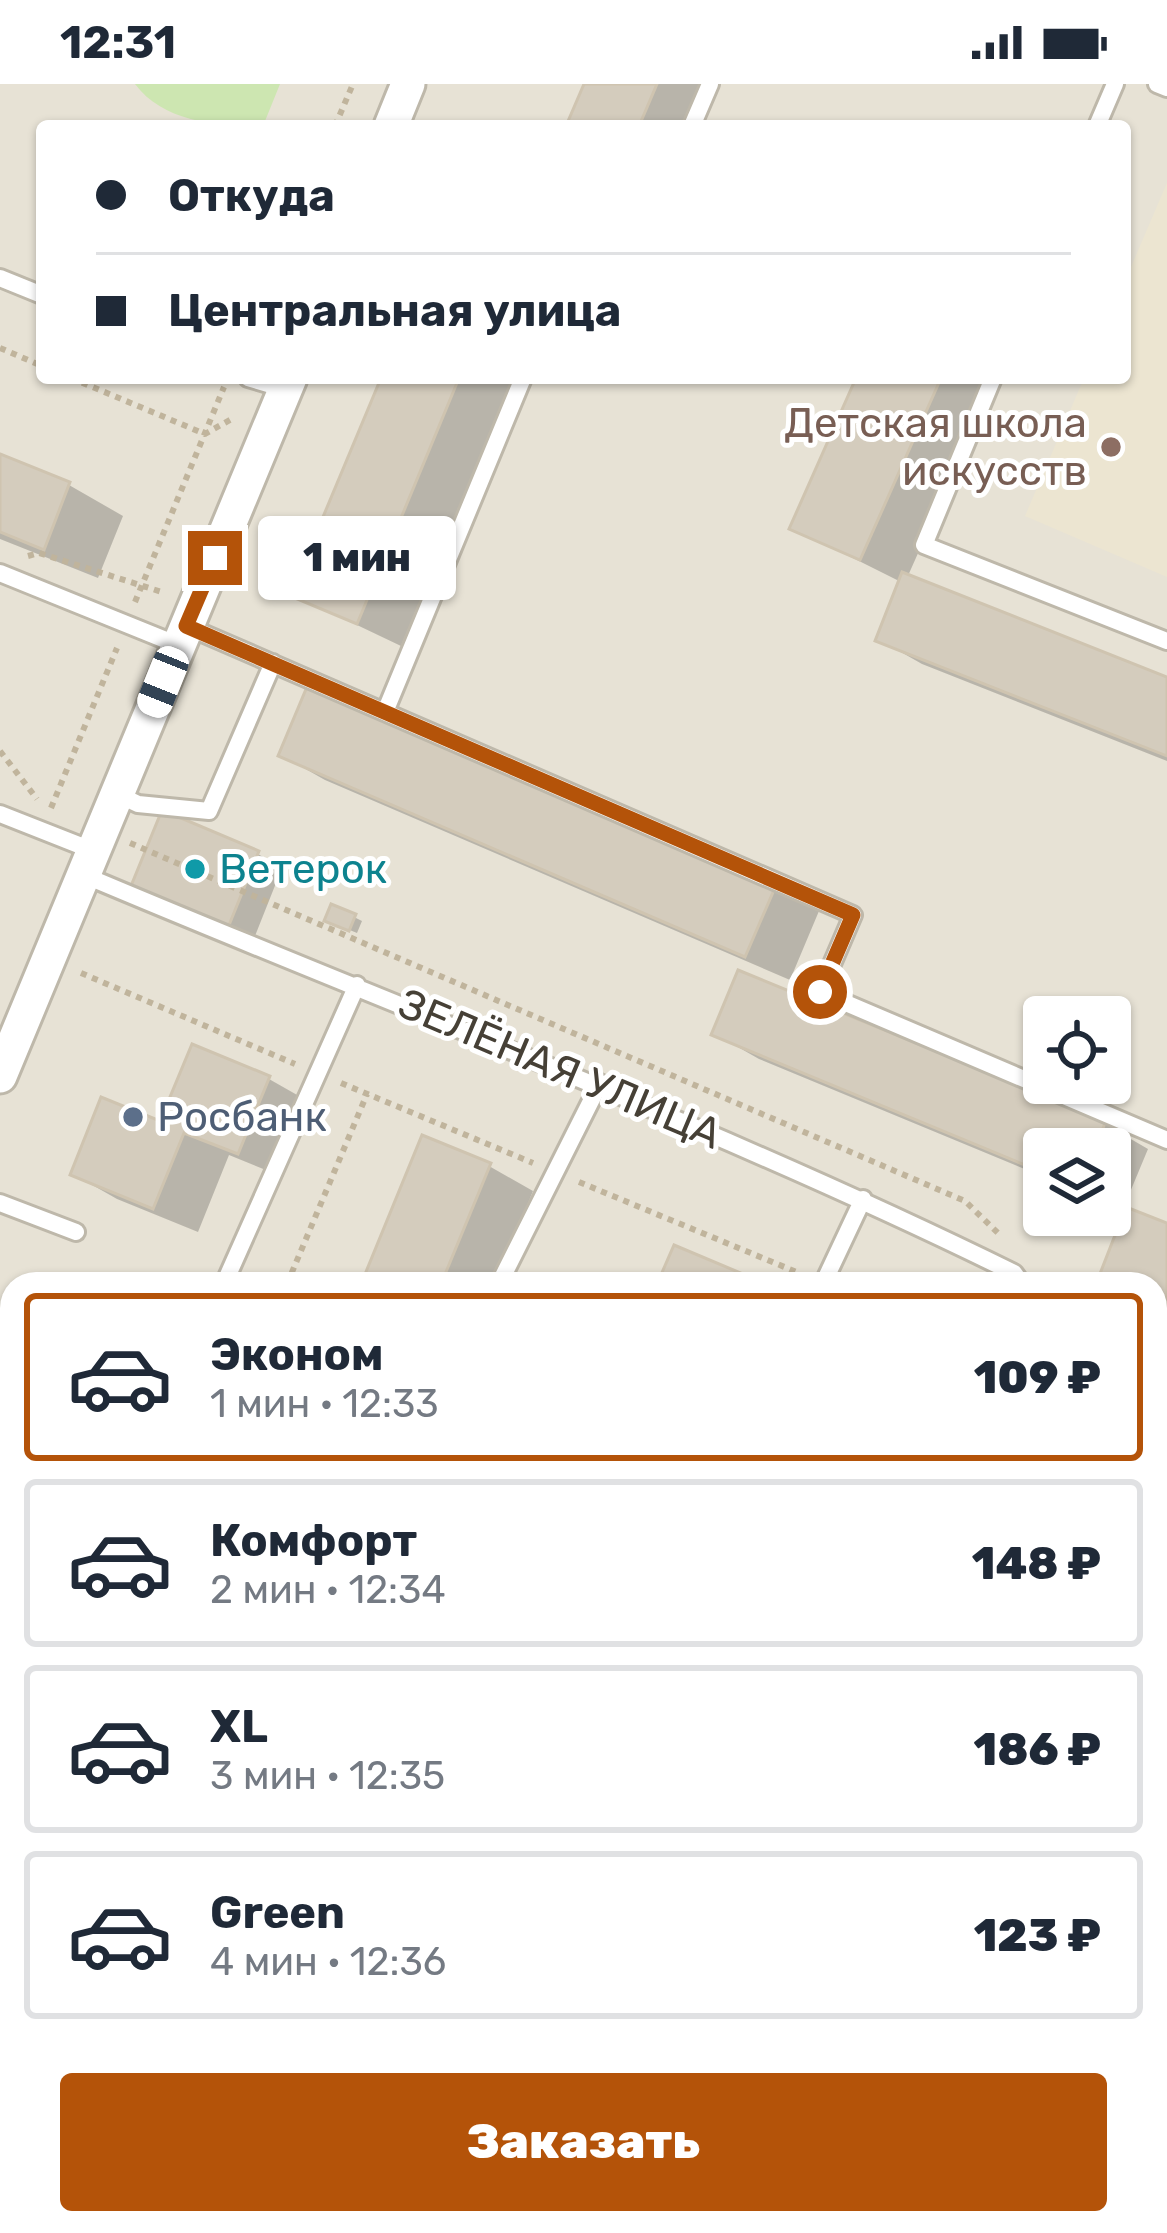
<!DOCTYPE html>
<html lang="ru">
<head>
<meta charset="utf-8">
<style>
  :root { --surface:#fff; --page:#f6f6f7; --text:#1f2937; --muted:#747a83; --line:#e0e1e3; --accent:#b45309 }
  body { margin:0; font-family:Rubik,sans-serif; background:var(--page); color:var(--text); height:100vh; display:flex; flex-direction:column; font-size:45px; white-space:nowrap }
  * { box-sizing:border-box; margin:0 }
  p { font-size:39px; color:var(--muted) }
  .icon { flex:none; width:66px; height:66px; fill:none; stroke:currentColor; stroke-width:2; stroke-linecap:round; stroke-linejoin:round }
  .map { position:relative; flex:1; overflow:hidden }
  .drawer { position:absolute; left:0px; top:1188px; width:1167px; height:963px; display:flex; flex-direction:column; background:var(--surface); border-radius:36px 36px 0 0; box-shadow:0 3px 9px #0004 }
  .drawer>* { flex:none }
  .guide { position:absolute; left:36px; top:36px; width:1095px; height:264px; border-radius:12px; box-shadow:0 3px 9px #0004; display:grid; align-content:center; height:264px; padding:0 60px; background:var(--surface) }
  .tools { position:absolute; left:1023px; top:912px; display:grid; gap:24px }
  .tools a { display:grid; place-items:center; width:108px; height:108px; border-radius:12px; background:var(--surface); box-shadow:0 3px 9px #0004; font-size:60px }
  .end { position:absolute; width:54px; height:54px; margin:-27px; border:15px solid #b45309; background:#fff; box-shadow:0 0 0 6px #fff }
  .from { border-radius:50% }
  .bubble { position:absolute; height:84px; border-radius:12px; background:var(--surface); box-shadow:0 3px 9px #0004; font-size:39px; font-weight:800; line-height:84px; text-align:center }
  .car { position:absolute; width:36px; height:72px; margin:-36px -18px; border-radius:15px; box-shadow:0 0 9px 3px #0007; background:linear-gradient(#fff 24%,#345 0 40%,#fff 0 76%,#345 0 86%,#fff 0) }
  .guide b { display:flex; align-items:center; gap:42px; height:114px; font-size:45px }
  .guide b+b { border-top:3px solid var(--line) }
  .guide i { width:30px; height:30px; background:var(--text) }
  ul { padding:21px 0 0; list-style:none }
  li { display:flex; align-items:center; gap:36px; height:168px; margin:0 24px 18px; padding:0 36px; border:6px solid var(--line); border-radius:12px }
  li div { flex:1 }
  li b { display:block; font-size:45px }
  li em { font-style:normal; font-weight:800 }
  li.on { border-color:var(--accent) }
  li>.icon { width:108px; height:108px; stroke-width:1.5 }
  .button { display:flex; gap:24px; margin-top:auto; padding:24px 60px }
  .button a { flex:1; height:138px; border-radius:12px; background:var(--accent); color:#fff; font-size:48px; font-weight:800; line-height:138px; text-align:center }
  .status { display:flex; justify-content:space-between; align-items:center; height:84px; padding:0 60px; background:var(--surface); direction:ltr }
  .status svg { height:33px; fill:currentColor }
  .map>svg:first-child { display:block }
  .residential { fill:#e7e2d5; fill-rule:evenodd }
  .education { fill:#ece5d1 }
  .green { fill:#cde6b1 }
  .shadow { fill:#0003 }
  .building { fill:#d4ccbd; stroke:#cfc4b0; stroke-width:3 }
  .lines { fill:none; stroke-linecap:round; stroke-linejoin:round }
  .service-casing { stroke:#beb8aa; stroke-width:22 }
  .minor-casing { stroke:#beb8aa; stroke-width:39 }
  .path { stroke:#c0b49c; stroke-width:6; stroke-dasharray:6 6; stroke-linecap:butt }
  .service { stroke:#fff; stroke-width:16 }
  .minor { stroke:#fff; stroke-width:33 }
  .route { stroke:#b45309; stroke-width:15 }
  .education-dot { fill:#8d6e63; stroke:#fff; stroke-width:4.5 }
  .culture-dot { fill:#0f9aa8; stroke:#fff; stroke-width:4.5 }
  .service-dot { fill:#5c6f8a; stroke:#fff; stroke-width:4.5 }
  .labels { text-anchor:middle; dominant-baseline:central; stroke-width:10; stroke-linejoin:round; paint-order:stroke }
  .education-label { font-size:42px; fill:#785e54; stroke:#fff; text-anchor:end }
  .culture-label { font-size:42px; fill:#0d838f; stroke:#fff; text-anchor:start }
  .street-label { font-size:42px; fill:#464036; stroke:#fff }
  .service-label { font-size:42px; fill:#4e5e75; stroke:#fff; text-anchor:start }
</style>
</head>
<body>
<div class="status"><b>12:31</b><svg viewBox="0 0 49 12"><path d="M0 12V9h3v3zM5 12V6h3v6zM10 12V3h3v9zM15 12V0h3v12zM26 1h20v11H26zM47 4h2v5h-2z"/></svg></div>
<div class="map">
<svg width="1167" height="2149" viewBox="0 0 1167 2149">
  <rect width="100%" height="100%" fill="#f3f0e7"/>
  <path class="residential" d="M 0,0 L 1167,0 L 1167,2149 L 0,2149 ZM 42,42 L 1125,42 L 1125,294 L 42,294 ZM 1044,933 L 1110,933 L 1110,999 L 1044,999 ZM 1044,1065 L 1110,1065 L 1110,1131 L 1044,1131 ZM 12,1200 L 1155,1200 L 1155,2139 L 12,2139 Z"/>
  <path class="education" d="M 1167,99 L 1167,493 L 1025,432 L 1084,294 L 1125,294 L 1125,197 Z
    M 160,2139 L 428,2139 L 423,2149 L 185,2149 Z"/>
  <path class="green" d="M 135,0 L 280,0 L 263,42 C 219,42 164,39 135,0 Z"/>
  <path class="shadow" d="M 587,0 L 711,0 L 694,42 L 570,42 Z
    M 385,294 L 513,294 L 401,562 L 294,511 Z
    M 859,294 L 996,294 L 907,494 L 1167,596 L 1167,677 L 922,580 L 878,555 L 901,498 L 793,444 Z
    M 0,374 L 69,401 L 123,432 L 98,494 L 0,455 Z
    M 281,671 L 775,802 L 819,827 L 790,896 L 325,696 Z
    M 258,770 L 282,784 L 253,857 L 160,815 Z
    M 354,833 L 362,837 L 357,849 L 335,840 Z
    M 715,950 L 1105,1040 L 1148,1065 L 1123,1125 L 1167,1142 L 1167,1232 L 1155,1227 L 1155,1200 L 1099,1200 L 1127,1127 L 1110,1120 L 1110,1065 L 1044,1065 L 1044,1093 L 759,975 Z
    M 269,995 L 313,1020 L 283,1093 L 229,1071 L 198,1148 L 117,1115 L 73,1090 L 162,1041 Z
    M 489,1082 L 533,1107 L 495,1200 L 364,1200 Z
    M 12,1352 L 12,1661 L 0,1690 L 0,1381 Z
    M 1155,1796 L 1167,1802 L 1167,1891 L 1155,1918 Z
    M 1018,2139 L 1059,2139 L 1055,2149 Z"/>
  <path class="building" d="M 584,0 L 657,0 L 639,42 L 566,42 Z
    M 381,294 L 459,294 L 357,540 L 290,512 Z
    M 856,294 L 941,294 L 860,476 L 789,445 Z
    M 0,370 L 70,398 L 44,466 L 0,448 Z
    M 902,488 L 1167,593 L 1167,672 L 875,557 Z
    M 309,598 L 777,799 L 745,873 L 278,672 Z
    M 162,726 L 259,767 L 227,846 L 131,802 Z
    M 331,820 L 356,830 L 349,847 L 324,837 Z
    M 738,886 L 1106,1037 L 1094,1065 L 1044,1065 L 1044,1089 L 711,951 Z
    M 192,960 L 270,992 L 238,1070 L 184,1049 L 153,1125 L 70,1091 L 101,1013 L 160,1037 Z
    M 422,1051 L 491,1079 L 441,1200 L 361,1200 Z
    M 1126,1123 L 1167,1139 L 1167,1230 L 1155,1225 L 1155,1200 L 1096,1200 Z
    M 674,1161 L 743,1190 L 738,1200 L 657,1200 Z
    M 1167,1246 L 1167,1299 L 1155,1294 L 1155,1276 Z
    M 12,1344 L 12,1532 L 0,1561 L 0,1373 Z"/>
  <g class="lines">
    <defs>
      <path id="service" d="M 1157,0 L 1167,4
        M 692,42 L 710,0
        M 1097,42 L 1115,0
        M 0,194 L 42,211
        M 248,294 L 285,305
        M 993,294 L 924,461 L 1167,557
        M 0,489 L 178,561
        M 186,542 L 853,831 L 820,908 L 1167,1056
        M 385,628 L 523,294
        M 117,710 L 138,720 L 209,727 L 273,579
        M 0,730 L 94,767
        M 86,792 C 396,923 711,1040 1014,1189 L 1022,1200
        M 0,1119 L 76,1148
        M 224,1200 L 357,901
        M 499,1200 L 600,999
        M 823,1200 L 863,1115
        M 1155,1388 L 1167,1405
        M 0,1700 L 12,1673
        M 865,2139 L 888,2148"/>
      <path id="minor" d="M 391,42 L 408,0
        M 0,992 L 290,294"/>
    </defs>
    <use href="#service" class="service-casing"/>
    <use href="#minor" class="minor-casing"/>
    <path class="path" d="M 335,42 L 353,0
      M 0,264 L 42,282
      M 71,294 L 205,350 L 235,333
      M 28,472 L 39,469 L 165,509
      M 135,518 L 224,303
      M 0,667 L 37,715
      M 51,724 L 117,564
      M 130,759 L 965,1117 L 1001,1152
      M 81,889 L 295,980
      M 341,999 L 533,1079
      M 579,1098 L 799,1189
      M 287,1200 L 367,1010
      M 1155,1333 L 1167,1349
      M 1155,1526 L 1167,1543"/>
    <use href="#service" class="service"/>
    <use href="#minor" class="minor"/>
  </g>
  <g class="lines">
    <path class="route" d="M 215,474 L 186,542 L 853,831 L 820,908"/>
  </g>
  <circle class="education-dot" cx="1111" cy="363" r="12"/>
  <circle class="culture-dot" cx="195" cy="785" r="12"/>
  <circle class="service-dot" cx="133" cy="1033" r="12"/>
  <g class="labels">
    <g class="education-label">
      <text x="1087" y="339">Детская школа<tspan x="1087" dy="48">искусств</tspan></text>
    </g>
    <g class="culture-label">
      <text x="219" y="785">Ветерок</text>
    </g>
    <g class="street-label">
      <text transform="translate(560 985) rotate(23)">ЗЕЛЁНАЯ УЛИЦА</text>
    </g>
    <g class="service-label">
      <text x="157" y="1033">Росбанк</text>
    </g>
  </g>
</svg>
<div class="tools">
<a><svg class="icon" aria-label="locate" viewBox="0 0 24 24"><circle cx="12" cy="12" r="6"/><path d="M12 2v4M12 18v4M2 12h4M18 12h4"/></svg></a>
<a><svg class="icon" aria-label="layers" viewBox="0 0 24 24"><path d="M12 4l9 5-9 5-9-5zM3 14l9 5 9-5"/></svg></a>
</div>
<i class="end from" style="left:820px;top:908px"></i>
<i class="end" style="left:215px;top:474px"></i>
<div class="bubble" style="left:258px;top:432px;width:198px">1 мин</div>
<i class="car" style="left:163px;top:598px;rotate:202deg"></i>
<div class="guide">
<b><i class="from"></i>Откуда</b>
<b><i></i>Центральная улица</b>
</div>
<section class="drawer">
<ul>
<li class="on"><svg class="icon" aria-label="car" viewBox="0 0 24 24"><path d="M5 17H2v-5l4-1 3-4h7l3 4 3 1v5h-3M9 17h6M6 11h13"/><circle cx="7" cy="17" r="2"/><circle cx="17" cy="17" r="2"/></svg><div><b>Эконом</b><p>1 мин · 12:33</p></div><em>109 ₽</em></li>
<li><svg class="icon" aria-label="car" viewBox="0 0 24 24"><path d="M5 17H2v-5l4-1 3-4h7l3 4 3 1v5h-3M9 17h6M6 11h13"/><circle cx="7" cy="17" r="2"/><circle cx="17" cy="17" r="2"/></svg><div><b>Комфорт</b><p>2 мин · 12:34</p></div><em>148 ₽</em></li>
<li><svg class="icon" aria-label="car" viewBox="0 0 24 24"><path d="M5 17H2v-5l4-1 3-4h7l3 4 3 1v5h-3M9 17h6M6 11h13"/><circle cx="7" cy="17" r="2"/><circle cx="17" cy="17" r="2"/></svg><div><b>XL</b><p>3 мин · 12:35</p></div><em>186 ₽</em></li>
<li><svg class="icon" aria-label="car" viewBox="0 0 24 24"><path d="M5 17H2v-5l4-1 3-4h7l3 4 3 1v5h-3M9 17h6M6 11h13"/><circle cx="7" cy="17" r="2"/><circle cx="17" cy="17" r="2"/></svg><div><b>Green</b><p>4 мин · 12:36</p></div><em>123 ₽</em></li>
</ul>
<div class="button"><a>Заказать</a></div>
</section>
</div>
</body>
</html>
